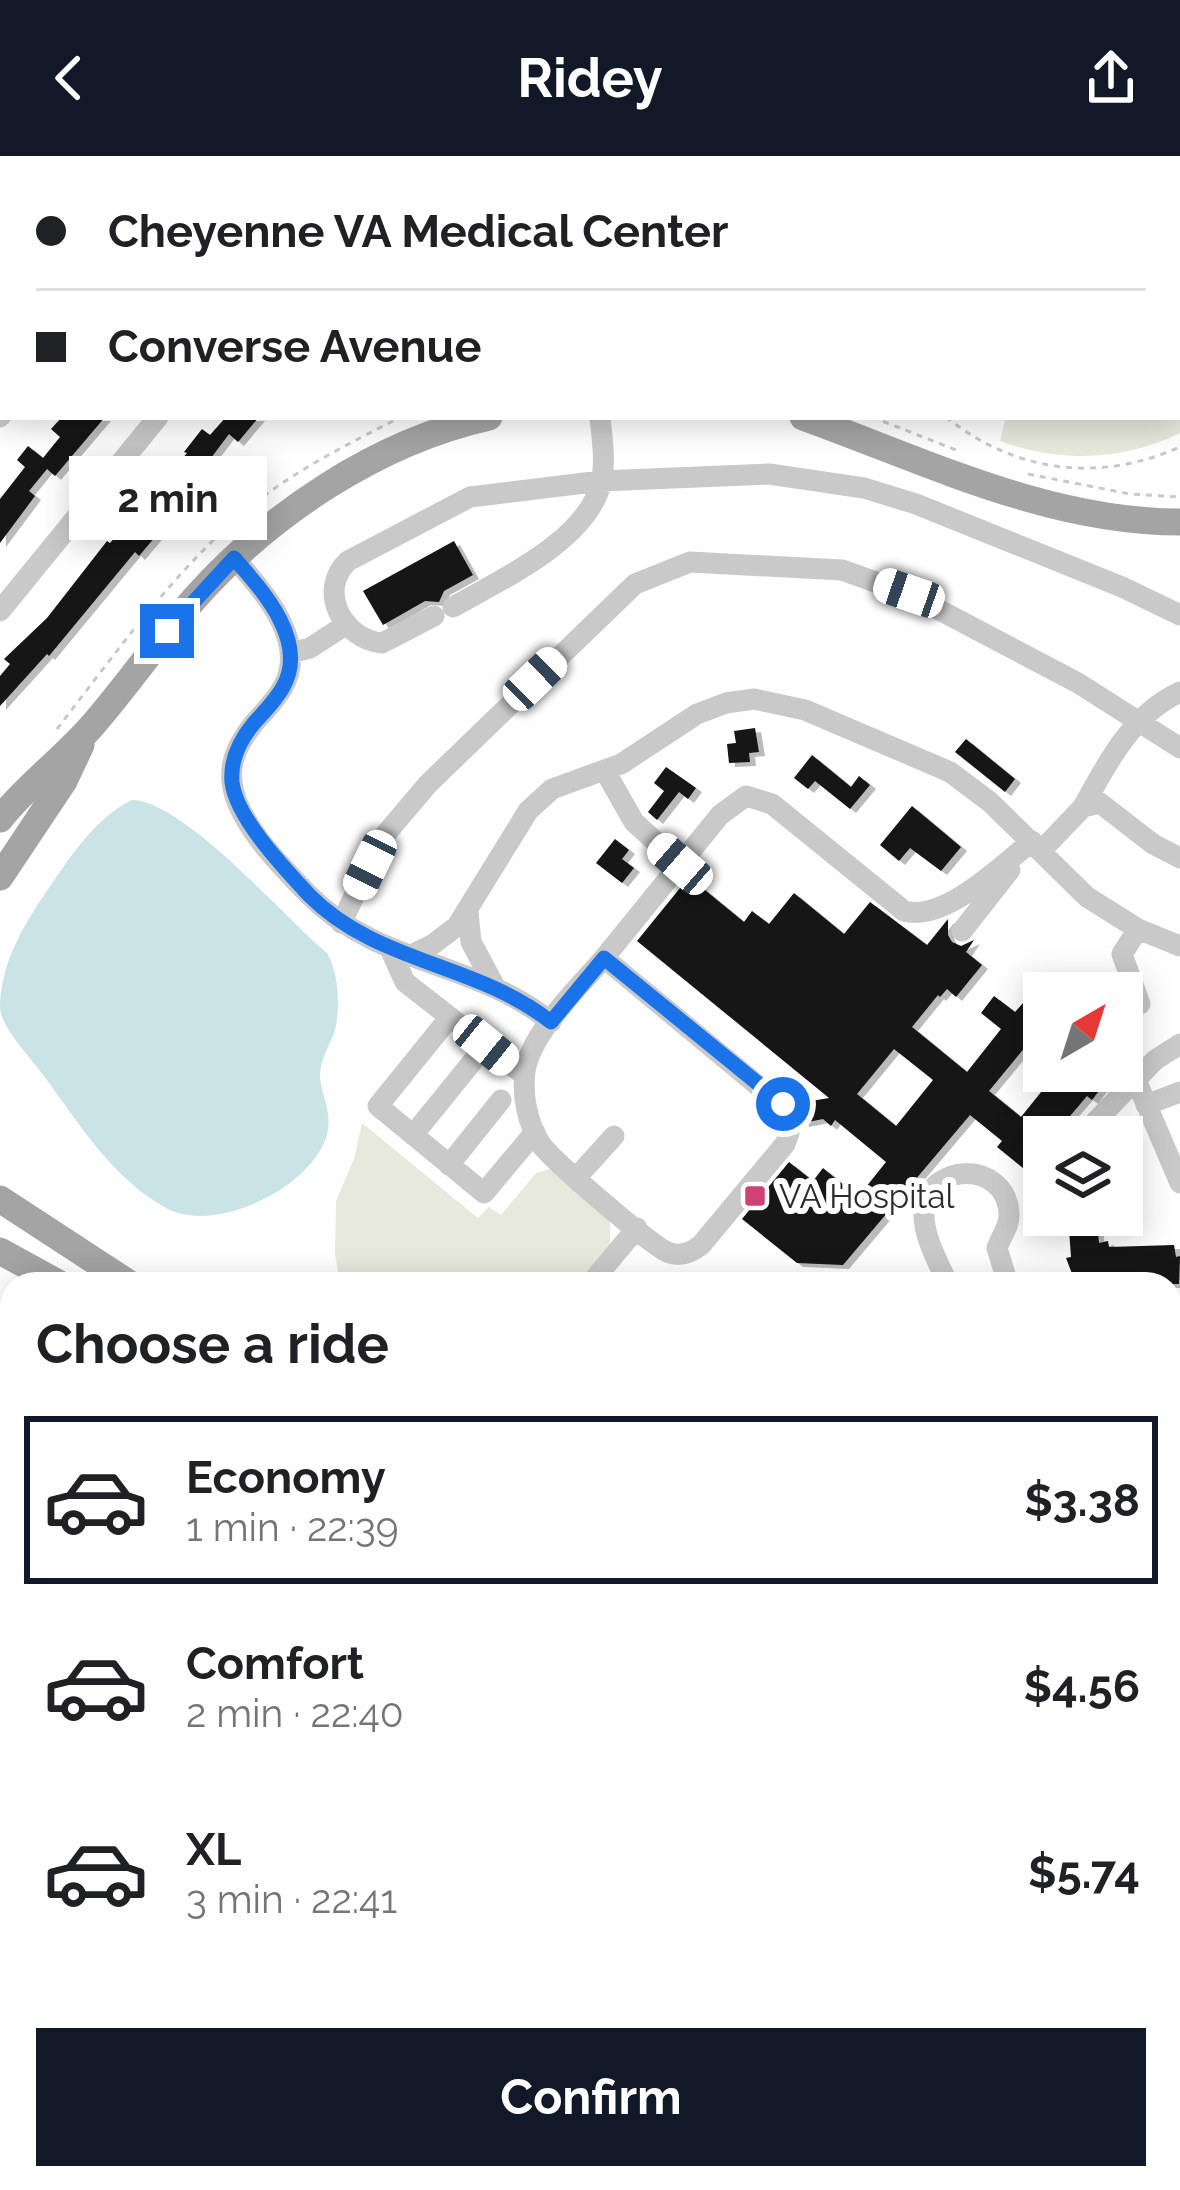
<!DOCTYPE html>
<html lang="en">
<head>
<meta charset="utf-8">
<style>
  :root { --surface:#fff; --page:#f6f6f6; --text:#202124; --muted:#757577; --line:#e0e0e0; --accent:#111827 }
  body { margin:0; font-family:Raleway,sans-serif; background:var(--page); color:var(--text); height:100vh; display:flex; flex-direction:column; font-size:45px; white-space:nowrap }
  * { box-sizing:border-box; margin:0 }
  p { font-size:39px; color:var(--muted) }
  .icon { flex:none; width:66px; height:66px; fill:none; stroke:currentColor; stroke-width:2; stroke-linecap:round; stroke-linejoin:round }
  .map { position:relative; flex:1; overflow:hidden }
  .details { position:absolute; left:0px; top:1116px; width:1182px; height:918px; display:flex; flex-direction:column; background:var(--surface); border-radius:36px 36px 0 0; box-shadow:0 6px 30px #0003 }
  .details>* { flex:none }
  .banner { position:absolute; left:0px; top:0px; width:1182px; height:264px; box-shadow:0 6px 30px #0003; display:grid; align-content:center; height:264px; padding:0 36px; background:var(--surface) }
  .needle { width:78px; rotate:39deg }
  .buttons { position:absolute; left:1023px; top:816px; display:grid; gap:24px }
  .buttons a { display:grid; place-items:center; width:120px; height:120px; border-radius:0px; background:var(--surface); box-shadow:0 6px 30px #0003; font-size:60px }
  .end { position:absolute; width:54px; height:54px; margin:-27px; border:15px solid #1a73e8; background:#fff; box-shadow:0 0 0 6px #fff }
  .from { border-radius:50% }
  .bubble { position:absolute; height:84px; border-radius:0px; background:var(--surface); box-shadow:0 6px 30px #0003; font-size:39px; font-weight:700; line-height:84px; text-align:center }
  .car { position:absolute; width:36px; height:72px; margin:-36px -18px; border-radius:15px; box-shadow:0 0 9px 3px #0007; background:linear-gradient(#fff 24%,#345 0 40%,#fff 0 76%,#345 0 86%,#fff 0) }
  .banner b { display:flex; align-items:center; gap:42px; height:114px; font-size:45px }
  .banner b+b { border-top:3px solid var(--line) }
  .banner i { width:30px; height:30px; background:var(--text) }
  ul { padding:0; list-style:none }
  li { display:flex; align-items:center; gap:36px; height:168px; margin:0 24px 18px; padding:0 12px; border:6px solid transparent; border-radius:0px }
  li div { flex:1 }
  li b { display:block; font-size:45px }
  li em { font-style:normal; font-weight:700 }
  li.on { border-color:var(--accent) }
  li>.icon { width:108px; height:108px; stroke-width:1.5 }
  h2 { padding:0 36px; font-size:54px; line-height:144px }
  .cta { display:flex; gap:24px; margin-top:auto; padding:24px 36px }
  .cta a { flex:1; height:138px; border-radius:0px; background:var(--accent); color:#fff; font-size:48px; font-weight:700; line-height:138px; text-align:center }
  header { display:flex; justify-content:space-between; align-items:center; height:156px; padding:0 36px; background:var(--accent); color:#fff; font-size:54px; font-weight:700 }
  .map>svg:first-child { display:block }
  .green { fill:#e6e9db }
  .water { fill:#c9e3e7 }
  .building { fill:#131313; fill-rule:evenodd; filter:url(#shadow) }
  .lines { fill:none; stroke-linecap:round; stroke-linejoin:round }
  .path { stroke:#c9c9c9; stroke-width:3; stroke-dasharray:6 6; stroke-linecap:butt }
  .minor { stroke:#c9c9c9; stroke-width:21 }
  .major { stroke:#a4a4a4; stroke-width:27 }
  .route { stroke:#1a73e8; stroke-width:15 }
  .poi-dot { fill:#d14173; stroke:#fff; stroke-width:4.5 }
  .labels { text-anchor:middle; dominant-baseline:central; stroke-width:12; stroke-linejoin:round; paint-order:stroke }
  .poi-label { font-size:33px; fill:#2c2c2c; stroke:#fff; text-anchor:start }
</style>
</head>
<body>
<header><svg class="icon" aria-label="back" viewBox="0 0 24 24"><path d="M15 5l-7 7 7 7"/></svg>Ridey<svg class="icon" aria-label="share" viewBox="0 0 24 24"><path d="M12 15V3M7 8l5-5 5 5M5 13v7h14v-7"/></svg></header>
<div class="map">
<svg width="1180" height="2034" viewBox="0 0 1180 2034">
  <defs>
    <filter id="shadow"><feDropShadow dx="6" dy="4" stdDeviation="0" flood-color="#0004"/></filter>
  </defs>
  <rect width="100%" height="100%" fill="#fff"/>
  <path class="green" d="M 1180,105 L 1180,277 C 1123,305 1059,307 1000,285 L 1006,261 L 1179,261 Z
    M 362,967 L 478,1062 L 489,1051 L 501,1059 L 536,1017 L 550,1013 L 610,1063 L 610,1090 L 575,1128 L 340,1128 L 335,1097 L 336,1045 L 354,1003 Z
    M 1180,1367 L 1180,1962 L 1170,1954 L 1170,1379 Z"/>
  <path class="water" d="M 132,644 C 184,645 284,761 327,797 C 339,817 341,855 334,877 C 329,890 320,905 320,920 C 321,941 334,956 326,982 C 309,1032 215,1079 166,1052 C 112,1022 80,969 44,920 C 31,902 2,873 0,852 C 0,806 26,765 51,729 C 71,699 98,660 132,644 Z"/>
  <path class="building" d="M 62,261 L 105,261 L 55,320 L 47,313 L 29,335 L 35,340 L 0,387 L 0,343 L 25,311 L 17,304 L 28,290 L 43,302 L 60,281 L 51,273 Z
    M 226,261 L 259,261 L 238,286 L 229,278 L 211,302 L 217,307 L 203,324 L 197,320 L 154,368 L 161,374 L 139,400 L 135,396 L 49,500 L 47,498 L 0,550 L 0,520 L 10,508 L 4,503 L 47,462 L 107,385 L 110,387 L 187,297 L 184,296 L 202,273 L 210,279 Z
    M 454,385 L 473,419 L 444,435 L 439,446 L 425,445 L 383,469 L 363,435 Z
    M 755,572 L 759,596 L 749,597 L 750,606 L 729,607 L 727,588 L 736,587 L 734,575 Z
    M 966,583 L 1015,623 L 1005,636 L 955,596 Z
    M 812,599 L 851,631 L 859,620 L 870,629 L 850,653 L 815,625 L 808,633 L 794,622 Z
    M 666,611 L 696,632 L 688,643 L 679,636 L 657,664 L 648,656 L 664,635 L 654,627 Z
    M 912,650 L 961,691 L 941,715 L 910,692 L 899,705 L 880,689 Z
    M 615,683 L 629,694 L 622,703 L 634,712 L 622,727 L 596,707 Z
    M 689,721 L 744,766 L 752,755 L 769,768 L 794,737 L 844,778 L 870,746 L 927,789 L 948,763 L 948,779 L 952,786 L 961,790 L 974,784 L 966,796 L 982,809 L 956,841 L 947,833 L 940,841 L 938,839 L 912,871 L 967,916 L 1001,873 L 981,857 L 994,840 L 1015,856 L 1024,846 L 1044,863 L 1044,868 L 989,935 L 1021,961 L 1058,915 L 1085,915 L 1101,932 L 1092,944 L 1087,940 L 1065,966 L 1083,981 L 1044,981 L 1044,1029 L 997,991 L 1002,985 L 970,959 L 843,1109 L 797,1107 L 742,1063 L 789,1006 L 813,1025 L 823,1012 L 858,1041 L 886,1006 L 835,964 L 831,970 L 823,963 L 803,967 L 799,947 L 829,942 L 637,785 ZM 894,893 L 933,924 L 896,970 L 857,938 Z
    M 1068,1059 L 1096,1059 L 1099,1087 L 1108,1085 L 1109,1091 L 1174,1089 L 1176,1101 L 1180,1100 L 1179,1128 L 1076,1128 L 1066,1102 L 1071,1101 Z
    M 0,1165 L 12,1175 L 12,1234 L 0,1248 Z
    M 857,2022 L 910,2022 L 903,2034 L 850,2034 Z"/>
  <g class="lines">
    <path class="path" d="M 1004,0 L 1008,3
      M 943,3 L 948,0
      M 991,3 L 992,0
      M 1082,3 L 1084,0
      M 872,261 L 956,294
      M 946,261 C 1016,317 1099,327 1180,291
      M 1028,318 L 1130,338 L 1180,341
      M 57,573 C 118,494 181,405 260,343 C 302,311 350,287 397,263"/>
    <path class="minor" d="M 99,0 L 102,3
      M 52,3 L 55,0
      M 213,3 L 215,0
      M 373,3 L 376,0
      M 584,3 L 584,0
      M 0,67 L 3,63
      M 0,261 L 3,257
      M 234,402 C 262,434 309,485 283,531 C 276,544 264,556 254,567 C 241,584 229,603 232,626 C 236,666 282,711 309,739 C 379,810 476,805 551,866
      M 453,451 C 500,424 587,385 601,327 C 606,306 602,282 600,261
      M 0,455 L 158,261
      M 434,460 L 382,487 C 342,483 317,434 348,405 L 470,341 L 601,325 L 769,318 L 864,332 L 916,348 L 1122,431 L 1180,459
      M 290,497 L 310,492 L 347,468
      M 605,615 L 634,666 L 680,708
      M 1083,651 C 1107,607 1132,558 1180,536
      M 1042,694 L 1083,651 L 1100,647 L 1153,688 L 1180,702
      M 468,756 L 471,786 L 494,829
      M 341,767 L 384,680 L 428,628 L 635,428 L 690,406 L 842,414 L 909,438 L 1078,527 L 1180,592
      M 1138,773 L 1122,798 L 1140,848
      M 962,775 L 1010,714
      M 391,795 L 405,826 L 524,919
      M 407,801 L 432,789 L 457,770 L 528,655 L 552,633 L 621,608 L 697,558 L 726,547 L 754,543 L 805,554 L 950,616 L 990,646 L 1087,741 L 1138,773 L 1180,790
      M 604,802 L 785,952 L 789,977 L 785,988 L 701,1089 C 691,1097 679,1101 667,1096 C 649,1087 551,1004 540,987 C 527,966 522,939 525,915 C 531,877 579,831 604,802 Z
      M 604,802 L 720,659 L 746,640 L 772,648 L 904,755 C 945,766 1002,709 1032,685
      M 450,861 L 378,950 L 484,1037 L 535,976
      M 1136,924 L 1180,1027
      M 1146,949 L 1180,936
      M 1095,966 L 1155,904 L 1180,888
      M 413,979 L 486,889
      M 449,1009 L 501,944
      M 576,1022 L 614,980
      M 590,1128 L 637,1072
      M 948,1128 C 939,1108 923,1080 924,1057 C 926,1005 1006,1004 1009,1057 C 1010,1070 1001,1080 997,1092 L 1008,1128
      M 1170,1267 L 1180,1261
      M 0,1564 L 12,1549
      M 0,1665 L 12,1674
      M 1170,1694 L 1180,1700
      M 0,1801 L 12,1811
      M 269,2022 L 283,2034
      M 440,2022 L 455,2034
      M 522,2022 L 523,2034
      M 659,2022 L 660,2034
      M 946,2022 L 960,2034
      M 1148,2022 L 1162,2034
      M 146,2034 L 156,2022
      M 808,2034 L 811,2022"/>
    <path class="major" d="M 803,261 C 925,305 1048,366 1180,366
      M 0,663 C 27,629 62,604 91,571 C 127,530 158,484 195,442 C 270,358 377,286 489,261
      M 0,721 L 64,625 L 81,589
      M 0,1043 L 130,1128
      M 0,1095 L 60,1128
      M 1170,1990 L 1180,1999"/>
  </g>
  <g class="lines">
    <path class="route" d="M 167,475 L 234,402 C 262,434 309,485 283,531 C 276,544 264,556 254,567 C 240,584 230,603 232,626 C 236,662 285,713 309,739 C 377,808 477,807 551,866 L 604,802 L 783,948"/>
  </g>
  <rect class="poi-dot" x="743" y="1028" width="24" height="24" rx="6"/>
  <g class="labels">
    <g class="poi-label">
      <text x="779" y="1040">VA Hospital</text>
    </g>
  </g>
</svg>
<div class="buttons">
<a><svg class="needle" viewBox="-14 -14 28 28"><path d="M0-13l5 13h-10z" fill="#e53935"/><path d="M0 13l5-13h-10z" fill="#757577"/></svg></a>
<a><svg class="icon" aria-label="layers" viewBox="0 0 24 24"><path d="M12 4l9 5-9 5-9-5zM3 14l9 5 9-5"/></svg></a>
</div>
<i class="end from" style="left:783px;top:948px"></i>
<i class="end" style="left:167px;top:475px"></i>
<div class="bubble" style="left:69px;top:300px;width:198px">2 min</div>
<i class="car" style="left:909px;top:437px;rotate:289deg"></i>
<i class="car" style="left:535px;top:523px;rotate:46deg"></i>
<i class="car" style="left:680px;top:708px;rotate:311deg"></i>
<i class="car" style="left:370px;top:709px;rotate:206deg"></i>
<i class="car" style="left:486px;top:889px;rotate:129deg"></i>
<div class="banner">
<b><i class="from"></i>Cheyenne VA Medical Center</b>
<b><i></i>Converse Avenue</b>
</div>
<section class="details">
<h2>Choose a ride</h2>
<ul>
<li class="on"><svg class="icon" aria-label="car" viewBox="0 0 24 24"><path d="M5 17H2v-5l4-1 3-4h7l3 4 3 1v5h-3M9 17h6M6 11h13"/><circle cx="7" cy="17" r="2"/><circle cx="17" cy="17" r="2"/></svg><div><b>Economy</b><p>1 min · 22:39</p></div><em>$3.38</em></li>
<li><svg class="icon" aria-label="car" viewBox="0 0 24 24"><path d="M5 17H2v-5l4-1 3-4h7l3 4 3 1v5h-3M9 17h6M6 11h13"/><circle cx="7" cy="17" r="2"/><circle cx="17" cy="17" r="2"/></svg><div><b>Comfort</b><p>2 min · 22:40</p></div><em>$4.56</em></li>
<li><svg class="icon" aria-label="car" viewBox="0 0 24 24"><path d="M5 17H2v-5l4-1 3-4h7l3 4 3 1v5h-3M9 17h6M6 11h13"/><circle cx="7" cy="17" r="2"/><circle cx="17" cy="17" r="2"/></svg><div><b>XL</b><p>3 min · 22:41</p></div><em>$5.74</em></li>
</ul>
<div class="cta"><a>Confirm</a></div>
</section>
</div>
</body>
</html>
